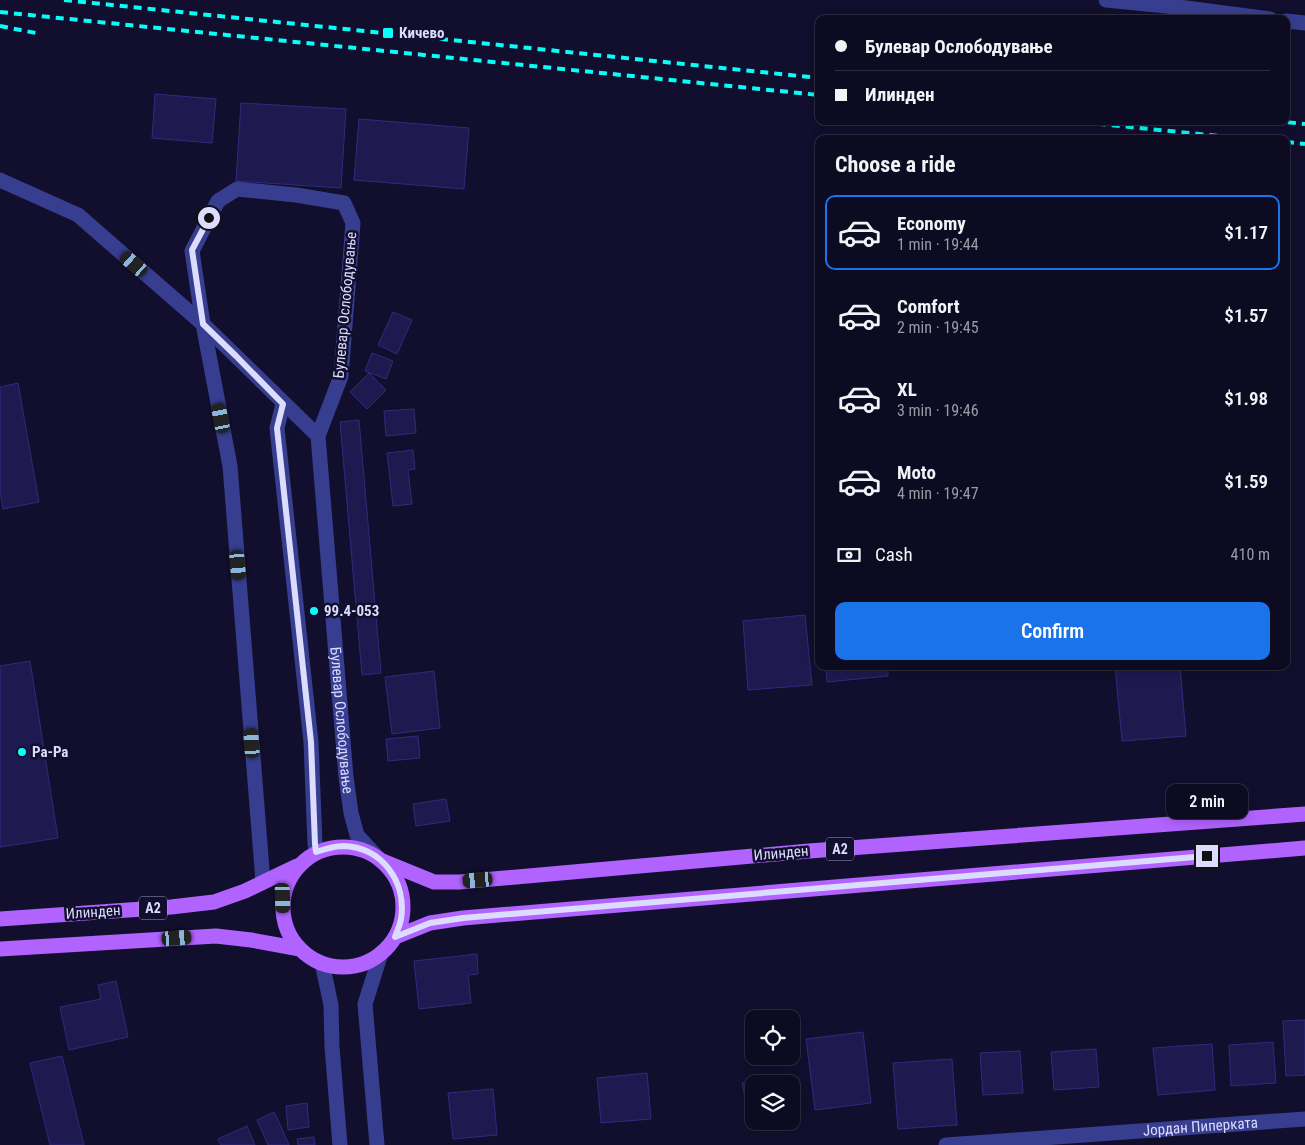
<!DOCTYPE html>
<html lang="en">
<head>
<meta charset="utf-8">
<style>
  :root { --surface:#0d0b22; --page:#1b192f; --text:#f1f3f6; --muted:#9a9ba5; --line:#2d2b40; --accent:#1a73e8 }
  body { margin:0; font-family:"Roboto Condensed",sans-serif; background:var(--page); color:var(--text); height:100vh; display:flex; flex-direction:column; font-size:19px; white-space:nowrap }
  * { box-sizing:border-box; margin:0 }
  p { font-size:16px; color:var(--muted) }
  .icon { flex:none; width:28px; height:28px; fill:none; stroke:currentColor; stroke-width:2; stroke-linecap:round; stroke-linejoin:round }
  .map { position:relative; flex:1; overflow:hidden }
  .panel { position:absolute; left:815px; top:135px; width:475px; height:535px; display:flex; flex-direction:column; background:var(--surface); border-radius:10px; box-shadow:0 2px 12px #0003,0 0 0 1px var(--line) }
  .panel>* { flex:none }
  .guide { position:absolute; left:815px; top:15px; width:475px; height:110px; border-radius:10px; box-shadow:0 2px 12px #0003,0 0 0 1px var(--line); display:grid; align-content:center; height:110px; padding:0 20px; background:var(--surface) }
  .controls { position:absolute; left:745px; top:1010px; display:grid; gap:10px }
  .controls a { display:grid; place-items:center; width:55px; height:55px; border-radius:10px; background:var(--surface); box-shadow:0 2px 12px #0003,0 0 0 1px var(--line); font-size:25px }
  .end { position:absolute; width:22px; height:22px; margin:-11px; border:6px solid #dcdcff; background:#111; box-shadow:0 0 0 2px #111 }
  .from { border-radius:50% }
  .bubble { position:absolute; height:35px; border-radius:10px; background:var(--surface); box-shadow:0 2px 12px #0003,0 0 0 1px var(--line); font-size:16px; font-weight:600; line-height:35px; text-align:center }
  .car { position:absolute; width:15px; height:30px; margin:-15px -8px; border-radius:6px; box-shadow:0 0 4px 1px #0007; background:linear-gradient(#222 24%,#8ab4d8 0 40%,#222 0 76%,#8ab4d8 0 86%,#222 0) }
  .guide b { display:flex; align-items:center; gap:18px; height:48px; font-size:19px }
  .guide b+b { border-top:1px solid var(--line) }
  .guide i { width:12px; height:12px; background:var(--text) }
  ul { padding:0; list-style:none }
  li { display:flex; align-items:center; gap:15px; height:75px; margin:0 10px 8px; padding:0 10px; border:2px solid transparent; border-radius:10px }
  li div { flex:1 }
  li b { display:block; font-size:19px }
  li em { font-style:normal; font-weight:600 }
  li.selected { border-color:var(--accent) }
  li>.icon { width:45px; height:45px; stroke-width:1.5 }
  h2 { padding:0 20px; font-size:22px; line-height:60px }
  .pay { display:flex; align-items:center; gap:12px; height:55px; padding:0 20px; font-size:19px }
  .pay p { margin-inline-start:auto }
  .primary-button { display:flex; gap:10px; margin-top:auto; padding:10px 20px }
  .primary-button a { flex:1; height:58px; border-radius:10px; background:var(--accent); color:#fff; font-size:20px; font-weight:600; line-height:58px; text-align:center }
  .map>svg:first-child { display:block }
  .building { fill:#1e1a50; stroke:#302a7e }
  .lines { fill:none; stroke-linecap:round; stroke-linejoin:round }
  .street { stroke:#373e90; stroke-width:15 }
  .primary { stroke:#b163ff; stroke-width:15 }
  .rail { stroke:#08fff9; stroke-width:4; stroke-dasharray:8 6; stroke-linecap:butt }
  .route { stroke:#dcdcff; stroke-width:6 }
  .poi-dot { fill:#08fff9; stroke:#110f2d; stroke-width:2 }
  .labels { text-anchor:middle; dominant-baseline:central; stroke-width:5; stroke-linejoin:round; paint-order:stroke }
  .shield { fill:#110f2d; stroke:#9f9ec0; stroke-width:1 }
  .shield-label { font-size:14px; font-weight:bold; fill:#dcdcff }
  .poi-label { font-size:15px; font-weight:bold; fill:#dcdcff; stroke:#110f2d; text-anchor:start }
  .street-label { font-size:15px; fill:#dcdcff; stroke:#110f2d }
</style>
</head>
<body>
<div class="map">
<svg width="1305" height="1145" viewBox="0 0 1305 1145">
  <rect width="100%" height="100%" fill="#110f2d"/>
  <path class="building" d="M 155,94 L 216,99 L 212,143 L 152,138 Z
    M 241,103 L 346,109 L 341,188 L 236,181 Z
    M 359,119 L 469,128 L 464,189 L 354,180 Z
    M 393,312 L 412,320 L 397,354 L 378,345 Z
    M 372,353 L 393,361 L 386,379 L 365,371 Z
    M 369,373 L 386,390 L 367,409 L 350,392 Z
    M 18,383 L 39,502 L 3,509 L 0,491 L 0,387 Z
    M 414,409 L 416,433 L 386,436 L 384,411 Z
    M 359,420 L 381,673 L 362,675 L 340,422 Z
    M 413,450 L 415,469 L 408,470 L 412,504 L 393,506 L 387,453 Z
    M 805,615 L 812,685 L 748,690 L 743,621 Z
    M 30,661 L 58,838 L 0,847 L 0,666 Z
    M 826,666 L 888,666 L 888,676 L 827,682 Z
    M 1115,666 L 1180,666 L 1186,736 L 1122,741 Z
    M 434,671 L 440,728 L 392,734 L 385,677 Z
    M 418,736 L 420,758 L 388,761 L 386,739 Z
    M 446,799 L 450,821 L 416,826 L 413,804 Z
    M 477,954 L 478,974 L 468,975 L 471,1003 L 419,1009 L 414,961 Z
    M 116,981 L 128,1037 L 69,1050 L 60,1007 L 101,999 L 98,985 Z
    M 1305,1020 L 1305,1075 L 1286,1076 L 1283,1021 Z
    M 863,1032 L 871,1103 L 815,1110 L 806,1039 Z
    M 1273,1042 L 1276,1083 L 1231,1086 L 1229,1045 Z
    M 1212,1044 L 1215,1090 L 1158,1095 L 1153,1048 Z
    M 1096,1049 L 1099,1087 L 1054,1090 L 1051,1052 Z
    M 1020,1051 L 1023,1093 L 983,1095 L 980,1053 Z
    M 62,1056 L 84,1145 L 50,1145 L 30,1063 Z
    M 952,1059 L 957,1125 L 898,1129 L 893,1063 Z
    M 647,1073 L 651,1119 L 601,1123 L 597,1078 Z
    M 787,1074 L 789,1084 L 754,1084 L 754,1117 L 749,1118 L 742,1083 Z
    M 493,1089 L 497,1135 L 453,1139 L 448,1093 Z
    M 307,1103 L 309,1127 L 288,1130 L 286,1106 Z
    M 274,1112 L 279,1122 L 289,1145 L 268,1145 L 257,1120 Z
    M 247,1126 L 255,1145 L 221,1145 L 218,1139 Z
    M 314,1137 L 315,1145 L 298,1145 L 297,1139 Z"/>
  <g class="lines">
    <g class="street">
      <path d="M 1106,0 L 1186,8 L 1270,19"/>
      <path d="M 1286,21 L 1305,23"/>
      <path d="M 0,180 L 78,215 L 203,324 L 230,466 L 263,882"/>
      <path d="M 283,404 L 277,428 L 311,742 L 315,844 L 317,852"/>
      <path id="s1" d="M 318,436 L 203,324 L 192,251 L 218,201 L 237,189 L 296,195 L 344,203 L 353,223 L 341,376 L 318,436 L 346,777 L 351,813 L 357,835 L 380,860"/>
      <path d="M 322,963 L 331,1005 L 332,1047 L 340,1145"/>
      <path d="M 377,1145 L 365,1004 L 381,953"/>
      <path id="s2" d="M 946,1145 L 1305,1119"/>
    </g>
    <path class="primary" d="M283 907a60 60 0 1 1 120 0a60 60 0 1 1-120 0Z
      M 380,860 L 434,882 L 459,882 L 809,851 L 1305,814
      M 0,919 L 171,907 L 214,902 L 245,891 L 297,866
      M 395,937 L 430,923 L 463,918 L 1305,848
      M 0,949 L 216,936 L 251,940 L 300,949"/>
    <path class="rail" d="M 64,0 L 819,78
      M 0,12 L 819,95
      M 0,26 L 36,33
      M 1070,121 L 1249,139
      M 1274,121 L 1305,124
      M 1286,142 L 1305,144"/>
  </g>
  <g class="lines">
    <path class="route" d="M 209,218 L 192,250 L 203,324 L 236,356 L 283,404 L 277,428 L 311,742 L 315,844 L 316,852 C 325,849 334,846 343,846 C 382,847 407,882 401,919 C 400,925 397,931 395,937 L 430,923 L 463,918 L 1207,856"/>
  </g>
  <g class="poi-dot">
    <rect x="382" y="27" width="12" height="12" rx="2.5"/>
    <circle cx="314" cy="611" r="5"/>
    <circle cx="22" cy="752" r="5"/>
  </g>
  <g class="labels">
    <g class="shield">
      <rect x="826" y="837.5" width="28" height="23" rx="4"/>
      <rect x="139" y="896.5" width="28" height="23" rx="4"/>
    </g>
    <g class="shield-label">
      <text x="840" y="849">A2</text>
      <text x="153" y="908">A2</text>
    </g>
    <g class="poi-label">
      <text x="399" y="33">Кичево</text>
      <text x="324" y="611">99.4-053</text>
      <text x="32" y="752">Ра-Ра</text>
    </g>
    <g class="street-label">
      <text transform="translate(345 305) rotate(-85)">Булевар Ослободување</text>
      <text stroke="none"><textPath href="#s1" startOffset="946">Булевар Ослободување</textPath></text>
      <text transform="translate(781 853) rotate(-5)">Илинден</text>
      <text transform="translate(93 912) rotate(-4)">Илинден</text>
      <text stroke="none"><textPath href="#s2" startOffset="255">Јордан Пиперката</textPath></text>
    </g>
  </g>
</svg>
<div class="controls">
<a><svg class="icon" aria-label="locate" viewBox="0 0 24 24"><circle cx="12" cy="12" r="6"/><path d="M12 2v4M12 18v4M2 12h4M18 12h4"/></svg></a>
<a><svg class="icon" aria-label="layers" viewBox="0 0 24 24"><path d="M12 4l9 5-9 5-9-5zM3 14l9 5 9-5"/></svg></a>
</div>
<i class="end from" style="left:209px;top:218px"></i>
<i class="end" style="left:1207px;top:856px"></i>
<div class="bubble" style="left:1166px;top:784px;width:82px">2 min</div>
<i class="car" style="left:134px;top:264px;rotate:311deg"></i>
<i class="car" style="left:221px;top:418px;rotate:349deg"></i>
<i class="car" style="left:238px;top:565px;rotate:175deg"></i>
<i class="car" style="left:252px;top:743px;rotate:356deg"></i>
<i class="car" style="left:478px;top:880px;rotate:265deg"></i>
<i class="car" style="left:283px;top:898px;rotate:178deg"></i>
<i class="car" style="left:177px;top:938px;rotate:86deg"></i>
<div class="guide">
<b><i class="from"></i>Булевар Ослободување</b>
<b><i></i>Илинден</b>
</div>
<section class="panel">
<h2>Choose a ride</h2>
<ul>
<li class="selected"><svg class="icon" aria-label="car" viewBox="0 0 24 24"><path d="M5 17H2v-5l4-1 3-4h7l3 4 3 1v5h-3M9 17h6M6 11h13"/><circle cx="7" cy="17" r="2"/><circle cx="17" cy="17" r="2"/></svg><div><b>Economy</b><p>1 min · 19:44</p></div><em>$1.17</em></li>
<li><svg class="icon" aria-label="car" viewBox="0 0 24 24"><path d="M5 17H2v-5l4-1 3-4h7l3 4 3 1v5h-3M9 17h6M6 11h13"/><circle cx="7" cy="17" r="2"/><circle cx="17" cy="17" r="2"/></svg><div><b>Comfort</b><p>2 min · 19:45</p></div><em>$1.57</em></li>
<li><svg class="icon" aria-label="car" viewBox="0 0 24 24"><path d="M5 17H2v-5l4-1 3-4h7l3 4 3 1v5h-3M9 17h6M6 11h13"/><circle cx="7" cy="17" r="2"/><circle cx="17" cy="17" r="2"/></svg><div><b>XL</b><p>3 min · 19:46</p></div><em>$1.98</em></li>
<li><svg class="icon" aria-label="car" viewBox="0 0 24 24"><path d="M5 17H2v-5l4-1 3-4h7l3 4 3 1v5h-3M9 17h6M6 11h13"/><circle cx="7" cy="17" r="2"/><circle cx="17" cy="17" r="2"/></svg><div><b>Moto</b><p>4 min · 19:47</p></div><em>$1.59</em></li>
</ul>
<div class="pay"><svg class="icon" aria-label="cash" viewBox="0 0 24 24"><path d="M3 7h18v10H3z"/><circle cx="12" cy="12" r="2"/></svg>Cash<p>410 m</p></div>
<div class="primary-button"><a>Confirm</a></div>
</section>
</div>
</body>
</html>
